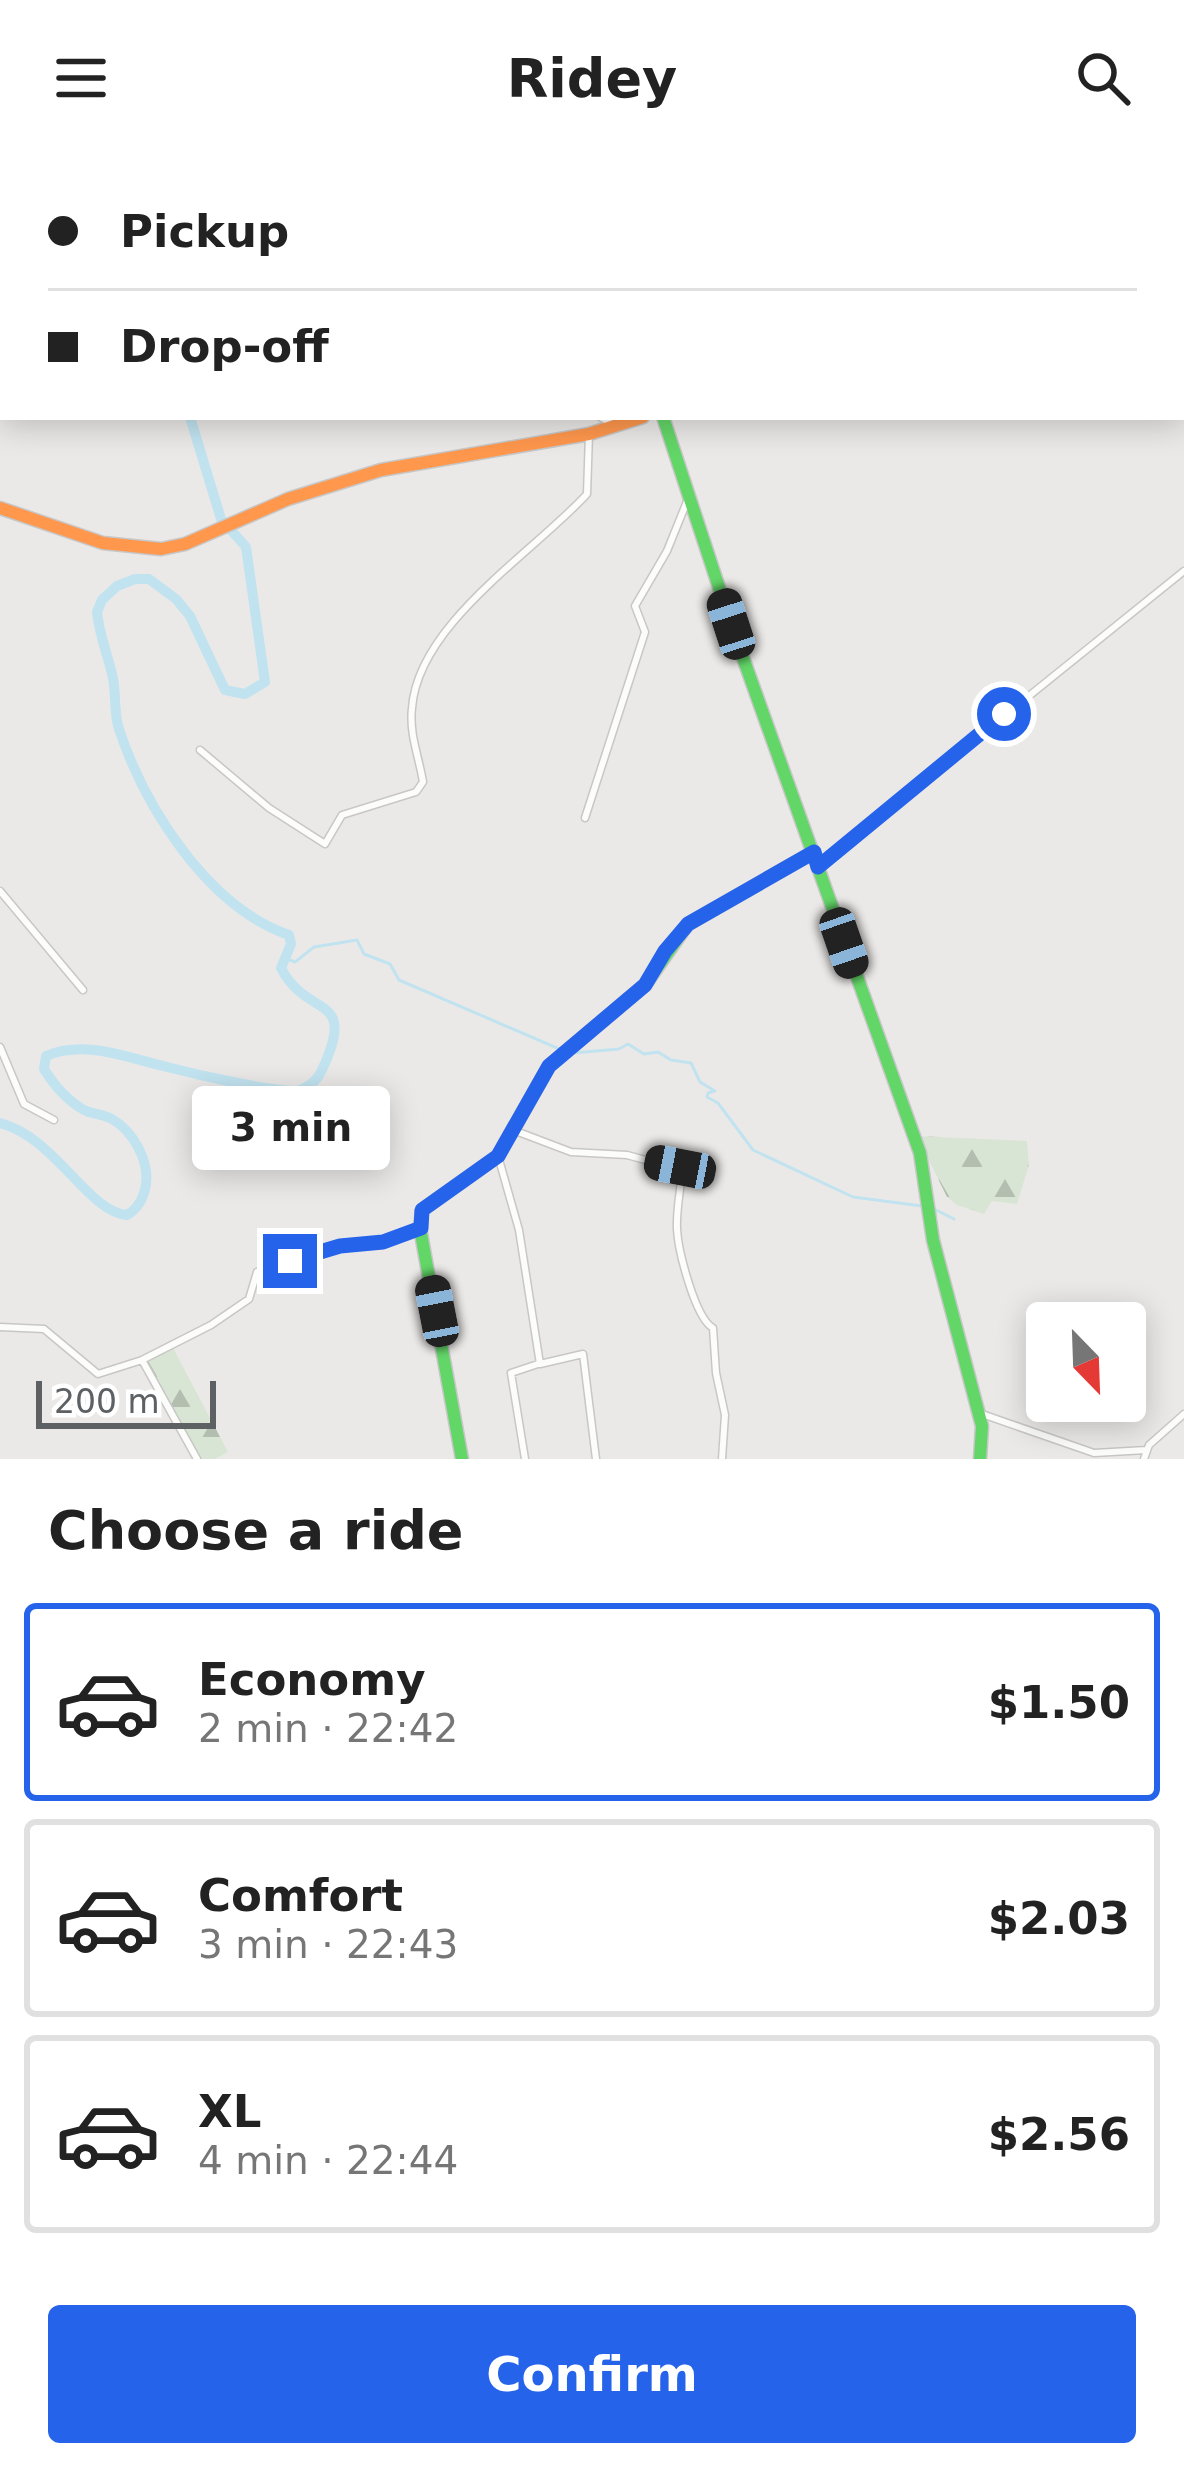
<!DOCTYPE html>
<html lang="en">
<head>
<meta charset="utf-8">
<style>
  :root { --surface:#fff; --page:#f2f2f2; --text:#222; --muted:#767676; --line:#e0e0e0; --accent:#2563eb }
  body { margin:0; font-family:"DejaVu Sans",sans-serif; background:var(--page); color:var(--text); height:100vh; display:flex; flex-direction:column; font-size:45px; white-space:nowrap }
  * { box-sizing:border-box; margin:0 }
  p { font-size:39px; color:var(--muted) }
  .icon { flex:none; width:66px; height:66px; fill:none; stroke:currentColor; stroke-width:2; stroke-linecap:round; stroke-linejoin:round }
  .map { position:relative; height:1303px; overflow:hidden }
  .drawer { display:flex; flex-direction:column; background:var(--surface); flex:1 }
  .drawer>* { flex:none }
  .banner { position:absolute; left:0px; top:0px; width:1185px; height:264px; box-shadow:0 6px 30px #0003; display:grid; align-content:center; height:264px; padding:0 48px; background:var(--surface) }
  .needle { width:78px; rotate:157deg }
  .fabs { position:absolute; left:1026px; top:1146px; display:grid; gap:24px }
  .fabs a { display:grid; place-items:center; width:120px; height:120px; border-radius:12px; background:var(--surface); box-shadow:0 6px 30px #0003; font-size:60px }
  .scale { position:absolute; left:36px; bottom:30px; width:180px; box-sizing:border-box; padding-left:12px; border:6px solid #5d6163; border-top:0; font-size:33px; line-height:42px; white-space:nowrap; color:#5d6163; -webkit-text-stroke:9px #fff; paint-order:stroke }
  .end { position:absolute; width:54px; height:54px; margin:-27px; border:15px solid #2563eb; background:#fff; box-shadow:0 0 0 6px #fff }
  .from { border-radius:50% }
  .bubble { position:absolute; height:84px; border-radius:12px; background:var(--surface); box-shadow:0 6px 30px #0003; font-size:39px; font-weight:700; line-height:84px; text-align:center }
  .car { position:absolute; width:36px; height:72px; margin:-36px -18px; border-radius:15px; box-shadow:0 0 9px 3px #0007; background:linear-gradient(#222 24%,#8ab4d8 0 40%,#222 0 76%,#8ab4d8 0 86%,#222 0) }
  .banner b { display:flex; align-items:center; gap:42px; height:114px; font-size:45px }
  .banner b+b { border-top:3px solid var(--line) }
  .banner i { width:30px; height:30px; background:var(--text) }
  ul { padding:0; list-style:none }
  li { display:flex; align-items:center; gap:36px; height:198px; margin:0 24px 18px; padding:0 24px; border:6px solid var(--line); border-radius:12px }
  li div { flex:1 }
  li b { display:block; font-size:45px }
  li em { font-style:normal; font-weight:700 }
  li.on { border-color:var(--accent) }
  li>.icon { width:108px; height:108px; stroke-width:1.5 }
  h2 { padding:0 48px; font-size:54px; line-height:144px }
  .button { display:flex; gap:24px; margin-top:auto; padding:24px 48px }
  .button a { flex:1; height:138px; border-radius:12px; background:var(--accent); color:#fff; font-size:48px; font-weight:700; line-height:138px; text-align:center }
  header { display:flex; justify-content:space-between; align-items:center; height:156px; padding:0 48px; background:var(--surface); font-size:54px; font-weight:700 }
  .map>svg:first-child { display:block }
  .forest { fill:url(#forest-firs) }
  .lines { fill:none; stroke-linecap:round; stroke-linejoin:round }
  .stream { stroke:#c1e3f0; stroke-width:3 }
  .river { stroke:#c1e3f0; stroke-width:10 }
  .street-casing { stroke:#c8c7c6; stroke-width:9 }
  .fast-casing { stroke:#c7c7c7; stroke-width:15 }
  .slow-casing { stroke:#c7c7c7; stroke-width:15 }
  .street { stroke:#fcfcfb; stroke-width:6 }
  .fast { stroke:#63d668; stroke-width:12 }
  .slow { stroke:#ff974d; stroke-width:12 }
  .route { stroke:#2563eb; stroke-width:15 }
</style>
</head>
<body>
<header><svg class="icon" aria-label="menu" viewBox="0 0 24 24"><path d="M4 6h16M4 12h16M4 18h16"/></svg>Ridey<svg class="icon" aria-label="search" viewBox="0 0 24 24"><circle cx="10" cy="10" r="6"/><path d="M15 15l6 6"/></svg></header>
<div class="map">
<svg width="1184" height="1303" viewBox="0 0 1184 1303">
  <defs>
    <pattern id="forest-firs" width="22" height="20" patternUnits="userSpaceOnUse" patternTransform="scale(3)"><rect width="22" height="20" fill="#d9e5d4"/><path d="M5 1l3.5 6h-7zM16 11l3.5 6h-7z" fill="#b3bdb0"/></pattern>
  </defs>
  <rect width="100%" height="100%" fill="#ebe9e7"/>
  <path class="forest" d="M 917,980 L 1027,985 L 1029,1009 L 1017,1048 L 992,1045 L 984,1058 L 957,1049 L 947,1041 Z
    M 171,1188 L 228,1296 L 215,1303 L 198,1303 L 143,1204 Z"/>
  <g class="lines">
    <path class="stream" d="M 282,801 L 295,806 L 314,791 L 357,784 L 364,798 L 390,808 L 399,824 L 564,895
      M 573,897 L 619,893 L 628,888 L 644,898 L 658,896 L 671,904 L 691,907 L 700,926 L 715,935 L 708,937 L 707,941 L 718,947 L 753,994 L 853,1041 L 922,1050
      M 932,1052 L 954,1063"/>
    <path class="river" d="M 89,0 L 90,3
      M 0,967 C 54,980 89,1057 127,1059 C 139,1052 144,1042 146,1028 C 149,1004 133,975 112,963 C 103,958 92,958 84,954 C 68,945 54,929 44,913 L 46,900 C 85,883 128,902 167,911 C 198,919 268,935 298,935 C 317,928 321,918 328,900 C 352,839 306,861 281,812 L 291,788 L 289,779 C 208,751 145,652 119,573 C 113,556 117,536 112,518 C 107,497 99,478 97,456 L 102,444 L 117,430 L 135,423 L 149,423 L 176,443 L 190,460 L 225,534 L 245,538 L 265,526 L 246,391 L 221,363 L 190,261"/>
    <defs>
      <path id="street" d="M 586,3 L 588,0
        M 600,261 L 617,270
        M 200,594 L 269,652 L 325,688 L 342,659 L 416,636 L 423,626 C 419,601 409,578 412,552 C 418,468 533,397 587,338 L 589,278
        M 585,662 L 645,476 L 635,450 L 667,395 L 688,343
        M 818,710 L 1184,415
        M 0,735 L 83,834
        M 0,891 L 24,948 L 54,964
        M 513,974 L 571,996 L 627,999 L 682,1014 C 681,1033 676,1053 677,1073 C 678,1094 695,1162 713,1172 L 716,1217 L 725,1259 L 722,1303
        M 498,1000 L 519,1074 L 540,1208 L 583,1198 L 596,1303
        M 0,1171 L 44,1173 L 98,1218 L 142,1204
        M 979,1257 L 1094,1297 L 1146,1294
        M 197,1303 L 142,1204 L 211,1169 L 249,1143 L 257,1116 L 265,1112 L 340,1091 L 383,1086 L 420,1072
        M 525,1303 L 511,1217 L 538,1208
        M 1144,1303 L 1149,1289 L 1184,1258"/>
      <path id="fast" d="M 822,3 L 824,0
        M 663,261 L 731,468 L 920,997 L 933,1084 L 982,1270 L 980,1303
        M 462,1303 L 420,1072 L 422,1054 L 498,1000 L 549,910 L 645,829 L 688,768 L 814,696"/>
      <path id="slow" d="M 0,352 L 103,387 L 161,393 L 185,388 L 288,343 L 381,314 L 589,278 L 643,261"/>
    </defs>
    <use href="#street" class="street-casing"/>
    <use href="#fast" class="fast-casing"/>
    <use href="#slow" class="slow-casing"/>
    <use href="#street" class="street"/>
    <use href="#fast" class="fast"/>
    <use href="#slow" class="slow"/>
  </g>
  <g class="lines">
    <path class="route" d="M 290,1105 L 340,1090 L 383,1086 L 421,1072 L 422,1054 L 498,1000 L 549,910 L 645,829 L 665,795 L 688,768 L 814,696 L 818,711 L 1004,558"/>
  </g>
</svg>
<div class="fabs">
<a><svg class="needle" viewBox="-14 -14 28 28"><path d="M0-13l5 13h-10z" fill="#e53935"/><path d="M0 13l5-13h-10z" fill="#767676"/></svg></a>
</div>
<div class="scale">200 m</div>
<i class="end from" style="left:1004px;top:558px"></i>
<i class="end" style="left:290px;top:1105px"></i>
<div class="bubble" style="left:192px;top:930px;width:198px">3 min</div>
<i class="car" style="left:731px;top:468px;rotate:342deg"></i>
<i class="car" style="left:844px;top:787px;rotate:161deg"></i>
<i class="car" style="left:680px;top:1011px;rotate:281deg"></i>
<i class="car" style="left:437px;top:1155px;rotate:349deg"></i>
<div class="banner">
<b><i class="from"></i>Pickup</b>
<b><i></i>Drop-off</b>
</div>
</div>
<section class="drawer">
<h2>Choose a ride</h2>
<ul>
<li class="on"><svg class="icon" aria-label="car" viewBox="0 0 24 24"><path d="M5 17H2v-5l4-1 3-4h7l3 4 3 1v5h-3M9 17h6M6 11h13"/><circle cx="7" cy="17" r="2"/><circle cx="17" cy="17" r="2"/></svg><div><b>Economy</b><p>2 min · 22:42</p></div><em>$1.50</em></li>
<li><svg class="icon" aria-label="car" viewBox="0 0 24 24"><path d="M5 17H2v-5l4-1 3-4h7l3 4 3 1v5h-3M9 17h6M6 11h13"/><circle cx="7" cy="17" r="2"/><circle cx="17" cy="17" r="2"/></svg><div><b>Comfort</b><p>3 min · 22:43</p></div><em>$2.03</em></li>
<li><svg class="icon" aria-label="car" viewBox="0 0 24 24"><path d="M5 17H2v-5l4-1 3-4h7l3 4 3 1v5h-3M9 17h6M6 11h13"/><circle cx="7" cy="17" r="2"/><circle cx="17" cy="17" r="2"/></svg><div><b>XL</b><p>4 min · 22:44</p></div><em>$2.56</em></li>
</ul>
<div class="button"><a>Confirm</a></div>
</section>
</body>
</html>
